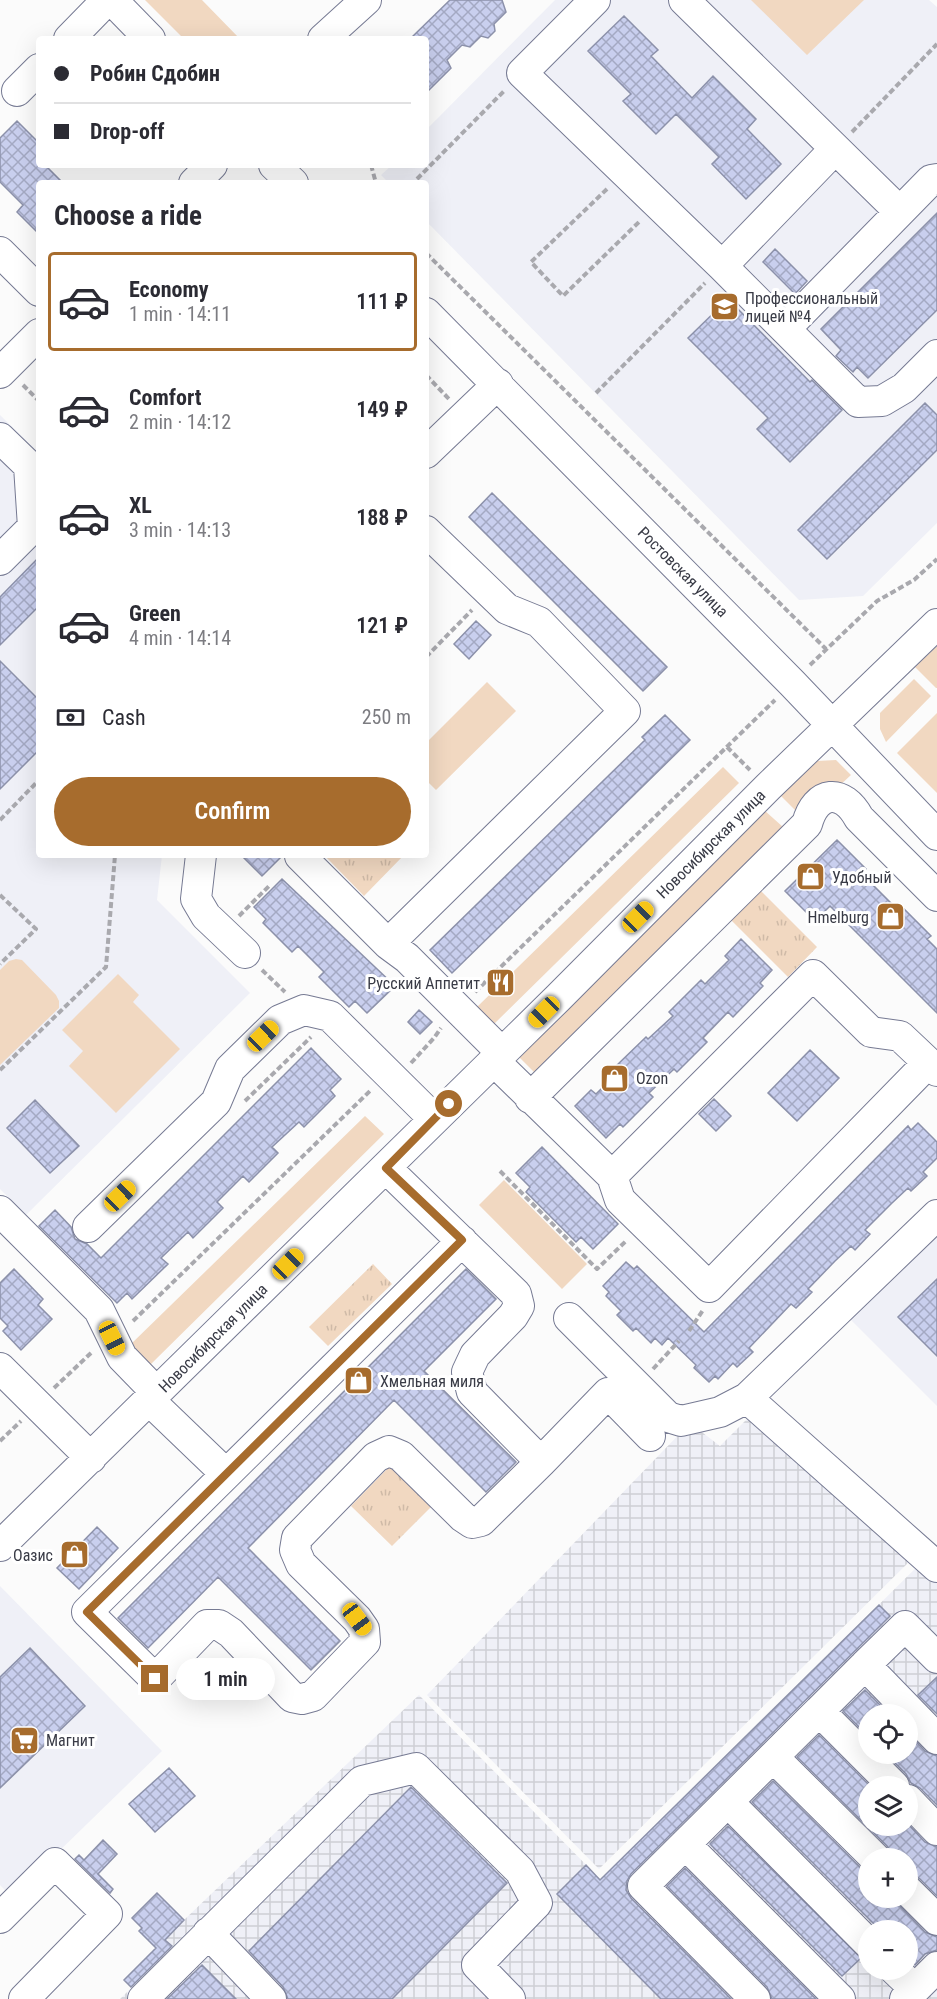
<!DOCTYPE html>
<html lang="en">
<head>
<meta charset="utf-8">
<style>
  :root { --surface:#fff; --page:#f2f2f3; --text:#2b2b33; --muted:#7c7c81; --line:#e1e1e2; --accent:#a76c2d }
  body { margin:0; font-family:"Roboto Condensed",sans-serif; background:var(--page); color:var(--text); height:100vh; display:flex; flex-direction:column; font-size:22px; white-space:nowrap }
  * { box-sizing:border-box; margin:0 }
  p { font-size:20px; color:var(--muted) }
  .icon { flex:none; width:33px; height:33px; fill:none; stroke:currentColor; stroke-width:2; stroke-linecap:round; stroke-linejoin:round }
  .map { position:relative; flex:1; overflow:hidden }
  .details { position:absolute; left:36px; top:180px; width:393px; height:678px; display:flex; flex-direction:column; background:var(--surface); border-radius:6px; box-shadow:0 6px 24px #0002 }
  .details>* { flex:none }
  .hud { position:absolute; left:36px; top:36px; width:393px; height:132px; border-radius:6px; box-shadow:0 6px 24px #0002; display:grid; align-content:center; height:132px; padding:0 18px; background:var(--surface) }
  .buttons { position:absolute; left:858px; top:1704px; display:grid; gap:12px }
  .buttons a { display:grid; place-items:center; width:60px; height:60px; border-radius:50%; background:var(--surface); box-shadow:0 6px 24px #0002; font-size:30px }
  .end { position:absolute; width:27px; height:27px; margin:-14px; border:8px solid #a76c2d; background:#fff; box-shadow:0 0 0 3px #fff }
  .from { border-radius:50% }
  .bubble { position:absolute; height:42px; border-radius:21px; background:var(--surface); box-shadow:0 6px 24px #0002; font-size:20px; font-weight:600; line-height:42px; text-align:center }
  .car { position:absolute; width:18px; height:36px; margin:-18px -9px; border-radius:8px; box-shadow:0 0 4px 2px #0007; background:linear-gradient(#f5c518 24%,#345 0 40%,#f5c518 0 76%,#345 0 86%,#f5c518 0) }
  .hud b { display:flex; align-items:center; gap:21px; height:57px; font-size:22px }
  .hud b+b { border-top:2px solid var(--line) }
  .hud i { width:15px; height:15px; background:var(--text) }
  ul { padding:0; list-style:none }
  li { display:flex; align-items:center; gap:18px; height:99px; margin:0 12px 9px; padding:0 6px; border:3px solid transparent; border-radius:6px }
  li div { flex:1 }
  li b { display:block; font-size:22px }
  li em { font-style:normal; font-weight:600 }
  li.selected { border-color:var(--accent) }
  li>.icon { width:54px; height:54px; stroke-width:1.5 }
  h2 { padding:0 18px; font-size:27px; line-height:72px }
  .pay { display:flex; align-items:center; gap:15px; height:66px; padding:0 18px; font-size:22px }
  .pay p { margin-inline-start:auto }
  .primary-button { display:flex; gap:12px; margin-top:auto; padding:12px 18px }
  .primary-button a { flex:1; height:69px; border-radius:36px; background:var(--accent); color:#fff; font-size:24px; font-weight:600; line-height:69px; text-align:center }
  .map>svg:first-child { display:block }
  .built { fill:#eff0f7 }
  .industrial { fill:url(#industrial-grid); fill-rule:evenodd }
  .green { fill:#f1d8c1 }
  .park { fill:url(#park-tufts) }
  .building { fill:url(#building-cross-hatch); stroke:#8c91aa; stroke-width:1.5 }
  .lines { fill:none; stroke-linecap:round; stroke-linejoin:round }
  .minor-casing { stroke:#767a93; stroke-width:32 }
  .path { stroke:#a9a9ae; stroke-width:4; stroke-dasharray:6 3; stroke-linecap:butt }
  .minor { stroke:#fff; stroke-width:30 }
  .route { stroke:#a76c2d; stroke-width:8 }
  .labels { text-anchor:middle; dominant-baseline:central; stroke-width:6; stroke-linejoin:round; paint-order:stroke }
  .poi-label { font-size:16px; fill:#393b46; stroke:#fff; text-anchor:start }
  .street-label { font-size:16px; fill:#393b46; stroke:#fff }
</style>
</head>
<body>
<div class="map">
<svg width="937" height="1999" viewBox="0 0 937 1999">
  <defs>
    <pattern id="industrial-grid" width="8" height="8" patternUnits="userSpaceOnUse" patternTransform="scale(1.5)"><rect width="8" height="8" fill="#eff0f7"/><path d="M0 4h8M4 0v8" fill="none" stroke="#cecfd5"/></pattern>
    <pattern id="park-tufts" width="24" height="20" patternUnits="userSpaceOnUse" patternTransform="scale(1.5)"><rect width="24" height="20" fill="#f1d8c1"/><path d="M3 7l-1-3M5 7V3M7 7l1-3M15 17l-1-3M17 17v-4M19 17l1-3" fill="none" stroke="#cfbaa7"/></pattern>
    <pattern id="building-cross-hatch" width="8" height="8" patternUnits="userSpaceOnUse" patternTransform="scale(1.5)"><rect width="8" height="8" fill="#c9cfee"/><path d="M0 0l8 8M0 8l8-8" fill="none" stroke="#a4a9c3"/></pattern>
  </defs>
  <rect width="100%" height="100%" fill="#fbfbfb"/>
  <path class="built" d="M 555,0 L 929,0 L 937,7 L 937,523 L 863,596 L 799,600 L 426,221 L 426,183 L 389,183 L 381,175 L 392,165 L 426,165 L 426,130 Z
    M 0,415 L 39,453 L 39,855 L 162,855 L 157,900 L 250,993 L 26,1215 L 0,1189 Z
    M 937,1227 L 937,1406 L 847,1316 Z
    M 0,1586 L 162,1751 L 12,1897 L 0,1885 Z"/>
  <path class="industrial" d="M 755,1411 L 912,1559 L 599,1869 L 427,1695 L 690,1423 L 720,1446 Z
    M 937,1547 L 937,1999 L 120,1999 L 131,1988 L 124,1980 L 184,1920 L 419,1695 L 601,1880 ZM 868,1714 L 908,1714 L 908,1754 L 868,1754 ZM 868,1786 L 908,1786 L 908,1826 L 868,1826 ZM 868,1858 L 908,1858 L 908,1898 L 868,1898 ZM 868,1930 L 908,1930 L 908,1970 L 868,1970 Z"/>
  <path class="green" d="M 145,0 L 202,0 L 240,39 L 184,39 Z
    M 751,0 L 864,0 L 807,55 Z
    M 937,646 L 937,688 L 936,688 L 915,667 Z
    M 914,679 L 931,696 L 886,742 L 880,729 L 880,713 Z
    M 487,682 L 516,711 L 436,790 L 426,780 L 426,743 Z
    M 937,713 L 937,793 L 897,753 Z
    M 836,760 L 851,775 L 838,787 L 799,814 L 780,795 L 817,761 Z
    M 723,767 L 739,783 L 494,1024 L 477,1007 Z
    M 764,810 L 783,827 L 536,1074 L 517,1055 Z
    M 16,959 L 22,960 L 56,995 L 59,1001 L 59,1008 L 0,1065 L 0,970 L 9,961 Z
    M 118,974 L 139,995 L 133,1002 L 180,1049 L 116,1113 L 69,1066 L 83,1051 L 62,1030 Z
    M 365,1116 L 384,1134 L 150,1365 L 130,1345 Z
    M 504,1180 L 587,1264 L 562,1289 L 479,1205 Z"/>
  <path class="park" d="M 324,855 L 404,855 L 364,896 Z
    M 757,887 L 817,947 L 788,977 L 727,916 Z
    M 373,1264 L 392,1284 L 328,1346 L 309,1327 Z
    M 390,1466 L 431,1507 L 392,1546 L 351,1506 Z"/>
  <path class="building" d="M 450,0 L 502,0 L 506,12 L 494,24 L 495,31 L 488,38 L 481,36 L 470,47 L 462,45 L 447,60 L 451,68 L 426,93 L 426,39 L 410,39 Z
    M 624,16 L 658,50 L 651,56 L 692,98 L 713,76 L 756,119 L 747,129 L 781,164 L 746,199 L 712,164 L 719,157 L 676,114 L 656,134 L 623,101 L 631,94 L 588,51 Z
    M 17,121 L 39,143 L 39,165 L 45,165 L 63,183 L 39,183 L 39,234 L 17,212 L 23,205 L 0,182 L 0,138 Z
    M 937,213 L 937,310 L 868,378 L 857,367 L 853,372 L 836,356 L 841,350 L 821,329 Z
    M 775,249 L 807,281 L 795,294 L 763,262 Z
    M 728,299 L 810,382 L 812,380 L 842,410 L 790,462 L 757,429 L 768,418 L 688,338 Z
    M 925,403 L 937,415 L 937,450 L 827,559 L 798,530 Z
    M 492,493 L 667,667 L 643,691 L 469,517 Z
    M 39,557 L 39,606 L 0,645 L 0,597 Z
    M 476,621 L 491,635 L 469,659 L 454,644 Z
    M 0,661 L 39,700 L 39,750 L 0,789 Z
    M 665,715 L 690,740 L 452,973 L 430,950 L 645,740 L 642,737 Z
    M 837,840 L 866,869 L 861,873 L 896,908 L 899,904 L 931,936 L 927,939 L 937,949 L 937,1013 L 830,906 L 815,921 L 785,891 Z
    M 241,855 L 283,855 L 262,876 Z
    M 282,879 L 395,986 L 367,1013 L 355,1001 L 349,1007 L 319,977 L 324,972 L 298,946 L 292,952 L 263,923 L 266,919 L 254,907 Z
    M 741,939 L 772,970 L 760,983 L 763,986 L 733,1017 L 728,1012 L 703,1038 L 707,1042 L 677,1072 L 674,1069 L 649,1093 L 653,1097 L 623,1127 L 620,1124 L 606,1138 L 575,1106 L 591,1090 L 596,1094 L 619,1071 L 615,1067 L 646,1037 L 648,1039 L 673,1016 L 669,1012 L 701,980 L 705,984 L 729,960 L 725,956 Z
    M 419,1010 L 432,1022 L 420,1034 L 408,1022 Z
    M 311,1048 L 341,1079 L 330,1090 L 335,1096 L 304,1127 L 299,1122 L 272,1147 L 278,1153 L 249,1182 L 243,1176 L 217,1202 L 223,1208 L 193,1238 L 188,1232 L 161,1258 L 168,1264 L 132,1299 L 127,1293 L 117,1303 L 39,1226 L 55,1210 L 71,1227 L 75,1239 L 87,1244 L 101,1258 Z
    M 810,1050 L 839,1078 L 797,1121 L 768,1093 Z
    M 714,1099 L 731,1116 L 716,1131 L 699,1114 Z
    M 35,1100 L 79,1146 L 50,1173 L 7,1128 Z
    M 918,1123 L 937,1142 L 937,1158 L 923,1172 L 927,1176 L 911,1191 L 908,1188 L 892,1203 L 865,1230 L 870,1234 L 855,1250 L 851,1246 L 835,1261 L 808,1289 L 812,1292 L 796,1308 L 791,1304 L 749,1348 L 753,1352 L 737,1367 L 733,1363 L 718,1379 L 715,1376 L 709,1382 L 694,1368 L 696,1365 L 668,1338 L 662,1345 L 655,1338 L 651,1343 L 636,1328 L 633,1331 L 617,1315 L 621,1311 L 606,1296 L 609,1292 L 603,1286 L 626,1262 L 634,1269 L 637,1266 L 704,1332 L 908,1126 L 911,1130 Z
    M 542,1147 L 618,1224 L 593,1249 L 581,1237 L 576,1242 L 526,1192 L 530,1187 L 516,1173 Z
    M 14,1269 L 43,1299 L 38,1305 L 52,1319 L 21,1350 L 3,1331 L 8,1326 L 0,1318 L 0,1283 Z
    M 466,1269 L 496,1299 L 424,1371 L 516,1462 L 486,1492 L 394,1400 L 248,1548 L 340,1641 L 311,1670 L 218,1577 L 148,1648 L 118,1618 Z
    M 937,1279 L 937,1356 L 898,1317 Z
    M 97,1527 L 118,1548 L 79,1589 L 57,1568 Z
    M 879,1605 L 890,1616 L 631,1874 L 627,1881 L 626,1890 L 631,1898 L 731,1999 L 661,1999 L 557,1894 L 586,1865 L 600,1880 Z
    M 30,1648 L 85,1706 L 0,1788 L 0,1677 Z
    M 937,1677 L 937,1714 L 918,1695 Z
    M 865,1690 L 889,1714 L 868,1714 L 868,1736 L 843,1711 Z
    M 908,1733 L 925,1751 L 937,1756 L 937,1805 L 920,1788 L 911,1783 L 906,1774 L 886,1754 L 908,1754 Z
    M 819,1735 L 870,1786 L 868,1786 L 868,1826 L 908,1824 L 925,1842 L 937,1847 L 937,1896 L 920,1879 L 908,1871 L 908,1858 L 895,1858 L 887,1846 L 797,1757 Z
    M 169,1768 L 195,1796 L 155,1832 L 129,1804 Z
    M 773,1781 L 863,1870 L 868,1874 L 868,1898 L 892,1898 L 925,1932 L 937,1937 L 937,1950 L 925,1954 L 915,1965 L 908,1958 L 908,1930 L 880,1930 L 752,1802 Z
    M 411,1787 L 507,1883 L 392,1999 L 288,1999 L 283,1987 L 249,1951 Z
    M 728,1826 L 861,1958 L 842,1976 L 710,1844 Z
    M 103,1840 L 117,1854 L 98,1874 L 113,1889 L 110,1893 L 75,1859 L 79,1855 L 84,1860 Z
    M 685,1868 L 816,1999 L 772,1999 L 767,1987 L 667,1886 Z
    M 157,1893 L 184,1920 L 165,1940 L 172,1946 L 131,1987 L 124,1980 L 156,1948 L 139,1931 L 142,1928 L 132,1918 Z
    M 202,1965 L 236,1999 L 167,1999 Z"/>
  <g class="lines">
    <defs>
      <path id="minor" d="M 112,0 L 150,39
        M 595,0 L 522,73 L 722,266 L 858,402 L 882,401 L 904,388 L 937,355
        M 684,0 L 899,211
        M 69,39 L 107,0
        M 323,39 L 366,0
        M 17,91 L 39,69
        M 274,165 L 293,183
        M 194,183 L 212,165
        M 0,252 L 39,291
        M 722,266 L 835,149
        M 426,313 L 792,683 L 937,835
        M 785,329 L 931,180 L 937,179
        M 0,373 L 39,334
        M 0,438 L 29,466 L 33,527 L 0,560
        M 426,453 L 498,384
        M 426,531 L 507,609 L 539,622 L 625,711 L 388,944 L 407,958 L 502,1053
        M 201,855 L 196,899 L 206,916 L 245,953
        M 300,856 L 388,944
        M 494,1061 L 612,1176 L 813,975 L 871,1032 L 900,1036 L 937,1071
        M 530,1098 L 807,824 C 816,790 843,788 859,818 L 937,896
        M 386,1168 L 516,1294 L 519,1306 L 513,1316 L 475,1355 L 467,1372 L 472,1392 L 541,1462 L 608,1393 L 650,1436
        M 612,1176 L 620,1200 L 709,1287 L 928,1063
        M 0,1211 L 99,1310 L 122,1357 L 157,1393
        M 88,1227 L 216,1102 L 230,1069 L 280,1020 L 304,1010 L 330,1016 L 434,1119
        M 462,1241 L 87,1612 L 155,1679 L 207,1625 L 219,1625 L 231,1633 L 292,1697 L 302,1699 L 313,1696 L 365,1642 L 364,1629 L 357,1619 L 301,1564 L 295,1550 L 297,1538 L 376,1457 L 389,1451 L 401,1456 L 463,1517 L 472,1523 L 481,1521 L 541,1462
        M 569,1318 L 668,1417 L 681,1421 L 720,1412 L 747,1398 L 937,1215
        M 0,1368 L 91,1458
        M 747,1398 L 937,1567
        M 150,1401 L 226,1474
        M 0,1546 L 558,998 L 768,787 L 937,624
        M 865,1665 L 905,1626 L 937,1658
        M 819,1711 L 865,1665 L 937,1739
        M 773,1757 L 875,1858
        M 908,1800 L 937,1830
        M 728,1802 L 868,1943
        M 685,1844 L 840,1999
        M 908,1891 L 937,1920
        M 0,1918 L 55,1863 L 107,1914 L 24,1999
        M 208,1933 L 271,1999
        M 895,1970 L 915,1989
        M 143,1999 L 362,1781 L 416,1768 L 520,1871 L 537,1903 L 477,1965 L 510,1999
        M 755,1999 L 643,1886 L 819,1711 L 894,1786
        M 905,1999 L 937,1967"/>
    </defs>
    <use href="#minor" class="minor-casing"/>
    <path class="path" d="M 852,132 L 937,44
      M 371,165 L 376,183
      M 417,179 L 505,90
      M 607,189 L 531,262 L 563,296 L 640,221
      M 426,253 L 826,649
      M 426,375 L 449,399
      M 23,385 L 39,401
      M 596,393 L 705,283
      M 426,657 L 472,610
      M 810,665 L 877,601 L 914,580 L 937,559
      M 727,747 L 750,770
      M 0,820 L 39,780
      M 0,895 L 36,929 L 0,964
      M 239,916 L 270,885
      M 262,970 L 285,992
      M 475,992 L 775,700
      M 411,1063 L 434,1038 L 441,1028
      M 0,1070 L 106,967 L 115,855
      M 245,1101 L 311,1037
      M 500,1171 L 597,1269 L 627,1240
      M 133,1321 L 371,1090
      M 689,1331 L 703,1310
      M 653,1369 L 679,1341
      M 54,1388 L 92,1352
      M 0,1441 L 21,1421"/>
    <use href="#minor" class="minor"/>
  </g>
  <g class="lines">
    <path class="route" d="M 155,1679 L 87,1612 L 462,1240 L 386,1168 L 449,1104"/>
  </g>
  <defs>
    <symbol id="university-square" viewBox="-11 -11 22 22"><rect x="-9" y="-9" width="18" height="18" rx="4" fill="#a76c2d" stroke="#fff"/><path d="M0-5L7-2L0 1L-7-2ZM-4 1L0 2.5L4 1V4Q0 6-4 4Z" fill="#fff"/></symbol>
    <symbol id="shop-square" viewBox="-11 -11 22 22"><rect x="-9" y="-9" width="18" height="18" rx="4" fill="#a76c2d" stroke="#fff"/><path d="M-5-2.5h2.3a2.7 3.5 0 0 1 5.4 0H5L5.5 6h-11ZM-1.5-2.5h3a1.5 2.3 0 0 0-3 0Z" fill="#fff"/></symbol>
    <symbol id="restaurant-square" viewBox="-11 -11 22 22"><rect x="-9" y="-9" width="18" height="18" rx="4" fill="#a76c2d" stroke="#fff"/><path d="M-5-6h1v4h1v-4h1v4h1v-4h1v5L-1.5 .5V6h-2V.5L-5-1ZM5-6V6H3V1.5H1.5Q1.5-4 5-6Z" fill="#fff"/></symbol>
    <symbol id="supermarket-square" viewBox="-11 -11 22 22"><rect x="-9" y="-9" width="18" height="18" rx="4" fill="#a76c2d" stroke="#fff"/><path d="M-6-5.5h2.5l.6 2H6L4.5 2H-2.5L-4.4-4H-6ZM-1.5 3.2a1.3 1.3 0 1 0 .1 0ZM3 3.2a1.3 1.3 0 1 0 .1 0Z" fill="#fff"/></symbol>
  </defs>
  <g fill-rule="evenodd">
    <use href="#university-square" x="708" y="290" width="33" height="33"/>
    <use href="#shop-square" x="794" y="860" width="33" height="33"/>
    <use href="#shop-square" x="874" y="900" width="33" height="33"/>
    <use href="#restaurant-square" x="484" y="966" width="33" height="33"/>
    <use href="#shop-square" x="598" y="1062" width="33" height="33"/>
    <use href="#shop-square" x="342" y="1364" width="33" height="33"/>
    <use href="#shop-square" x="58" y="1538" width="33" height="33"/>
    <use href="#supermarket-square" x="8" y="1724" width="33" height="33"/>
  </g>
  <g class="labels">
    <g class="poi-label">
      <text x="745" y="298">Профессиональный<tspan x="745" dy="18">лицей №4</tspan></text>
      <text x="832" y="877">Удобный</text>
      <text x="869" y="917" text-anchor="end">Hmelburg</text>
      <text x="480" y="983" text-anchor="end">Русский Аппетит</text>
      <text x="636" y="1078">Ozon</text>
      <text x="380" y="1381">Хмельная миля</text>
      <text x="53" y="1555" text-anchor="end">Оазис</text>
      <text x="46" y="1740">Магнит</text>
    </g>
    <g class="street-label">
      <text transform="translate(683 572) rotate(45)">Ростовская улица</text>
      <text transform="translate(711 844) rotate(-45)">Новосибирская улица</text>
      <text transform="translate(213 1338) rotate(-45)">Новосибирская улица</text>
    </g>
  </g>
</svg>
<div class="buttons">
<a><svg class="icon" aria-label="locate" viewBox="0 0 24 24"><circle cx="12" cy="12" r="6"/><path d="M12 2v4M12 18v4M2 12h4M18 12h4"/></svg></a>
<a><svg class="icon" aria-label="layers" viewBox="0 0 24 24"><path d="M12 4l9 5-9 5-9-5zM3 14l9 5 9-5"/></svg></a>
<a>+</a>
<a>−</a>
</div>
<i class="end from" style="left:449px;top:1104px"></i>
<i class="end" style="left:155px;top:1679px"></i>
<div class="bubble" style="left:176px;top:1658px;width:99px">1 min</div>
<i class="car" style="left:638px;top:917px;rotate:45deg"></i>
<i class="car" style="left:544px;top:1012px;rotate:225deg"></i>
<i class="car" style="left:263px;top:1036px;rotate:46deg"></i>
<i class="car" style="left:120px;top:1196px;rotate:46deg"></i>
<i class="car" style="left:288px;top:1264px;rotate:45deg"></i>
<i class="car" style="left:112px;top:1338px;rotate:154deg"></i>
<i class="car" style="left:357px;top:1619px;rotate:143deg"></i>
<div class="hud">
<b><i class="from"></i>Робин Сдобин</b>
<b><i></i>Drop-off</b>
</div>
<section class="details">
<h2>Choose a ride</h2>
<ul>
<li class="selected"><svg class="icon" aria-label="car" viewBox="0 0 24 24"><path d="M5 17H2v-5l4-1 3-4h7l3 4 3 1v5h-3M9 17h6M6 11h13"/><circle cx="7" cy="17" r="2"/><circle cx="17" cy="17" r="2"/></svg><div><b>Economy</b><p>1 min · 14:11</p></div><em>111 ₽</em></li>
<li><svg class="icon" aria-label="car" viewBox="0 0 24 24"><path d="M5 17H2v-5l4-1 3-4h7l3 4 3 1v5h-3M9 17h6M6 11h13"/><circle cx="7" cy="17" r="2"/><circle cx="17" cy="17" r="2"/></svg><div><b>Comfort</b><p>2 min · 14:12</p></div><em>149 ₽</em></li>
<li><svg class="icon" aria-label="car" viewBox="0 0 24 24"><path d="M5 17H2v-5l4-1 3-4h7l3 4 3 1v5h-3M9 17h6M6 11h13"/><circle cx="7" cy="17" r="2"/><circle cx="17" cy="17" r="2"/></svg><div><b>XL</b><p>3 min · 14:13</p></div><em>188 ₽</em></li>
<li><svg class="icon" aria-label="car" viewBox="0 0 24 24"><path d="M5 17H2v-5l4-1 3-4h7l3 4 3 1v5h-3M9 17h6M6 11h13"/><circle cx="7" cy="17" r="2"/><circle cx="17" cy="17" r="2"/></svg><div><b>Green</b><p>4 min · 14:14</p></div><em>121 ₽</em></li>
</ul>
<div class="pay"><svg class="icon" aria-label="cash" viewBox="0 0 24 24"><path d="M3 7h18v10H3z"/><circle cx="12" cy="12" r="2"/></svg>Cash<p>250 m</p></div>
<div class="primary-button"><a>Confirm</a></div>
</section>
</div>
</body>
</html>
